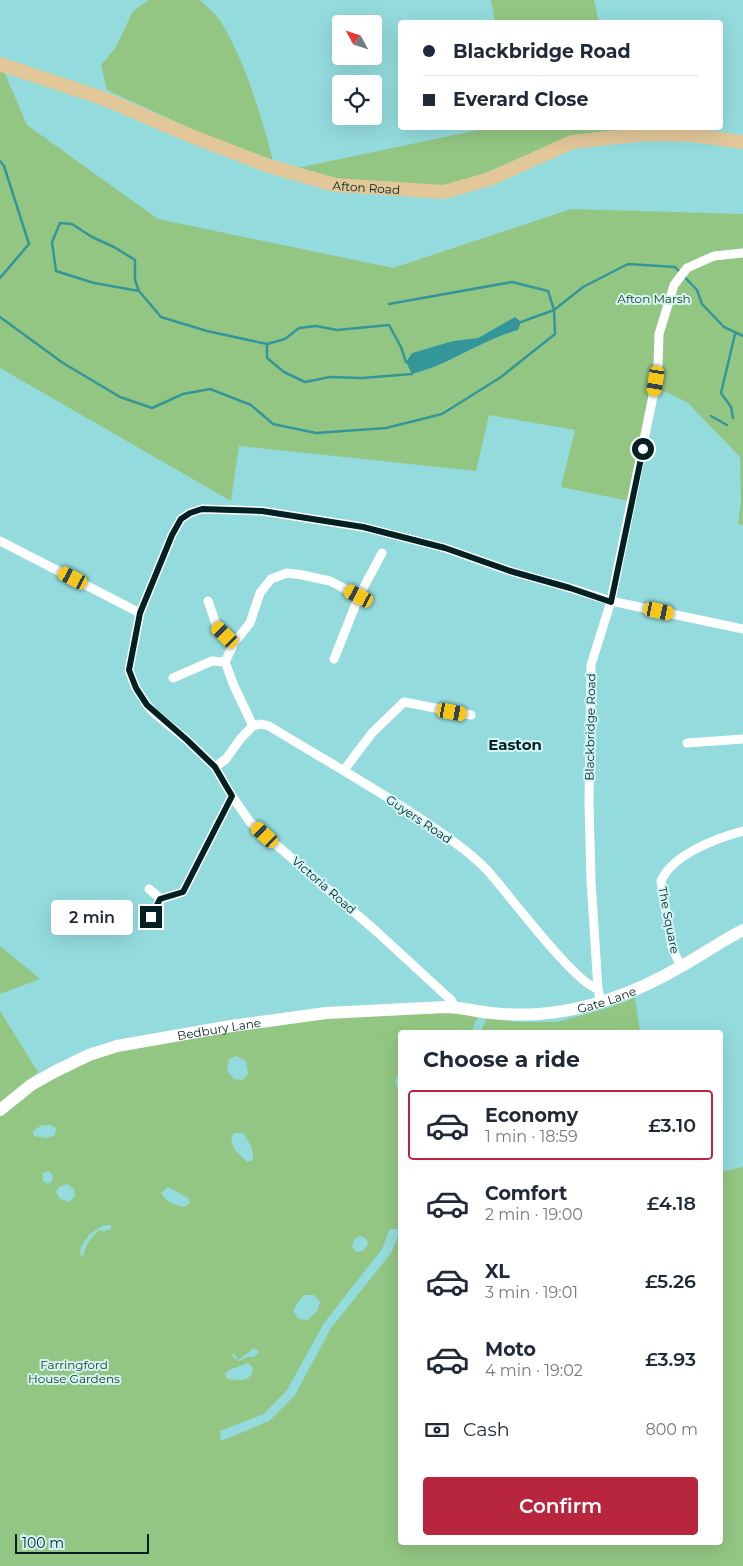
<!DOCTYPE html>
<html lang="en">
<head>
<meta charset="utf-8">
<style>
  :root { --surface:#fff; --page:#f2f2f3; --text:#1f2937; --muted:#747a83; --line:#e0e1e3; --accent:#b7263d }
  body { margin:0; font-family:Montserrat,sans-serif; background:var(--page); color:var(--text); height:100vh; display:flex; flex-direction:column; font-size:19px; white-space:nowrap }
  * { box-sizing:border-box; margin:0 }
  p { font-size:16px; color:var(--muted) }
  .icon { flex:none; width:28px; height:28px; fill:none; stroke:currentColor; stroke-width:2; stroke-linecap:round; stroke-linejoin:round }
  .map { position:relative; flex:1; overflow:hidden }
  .drawer { position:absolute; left:398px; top:1030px; width:325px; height:515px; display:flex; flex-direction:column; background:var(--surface); border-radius:5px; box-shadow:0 5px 20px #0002 }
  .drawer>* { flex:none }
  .guide { position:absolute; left:398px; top:20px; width:325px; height:110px; border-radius:5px; box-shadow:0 5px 20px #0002; display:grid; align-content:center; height:110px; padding:0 25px; background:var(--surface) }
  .needle { width:32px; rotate:310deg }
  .tools { position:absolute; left:332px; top:15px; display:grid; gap:10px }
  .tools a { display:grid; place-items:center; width:50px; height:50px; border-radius:5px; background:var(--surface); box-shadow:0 5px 20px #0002; font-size:25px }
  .scale { position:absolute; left:15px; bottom:12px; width:134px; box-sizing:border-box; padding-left:5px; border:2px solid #032122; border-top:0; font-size:14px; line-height:18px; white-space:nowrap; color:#032122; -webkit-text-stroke:4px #d3f5f6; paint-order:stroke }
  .end { position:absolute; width:22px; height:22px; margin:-11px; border:6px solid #032122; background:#fff; box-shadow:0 0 0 2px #fff }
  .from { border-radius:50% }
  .bubble { position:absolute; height:35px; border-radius:5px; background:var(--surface); box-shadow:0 5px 20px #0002; font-size:16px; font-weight:600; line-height:35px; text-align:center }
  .car { position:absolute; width:15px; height:30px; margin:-15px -8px; border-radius:6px; box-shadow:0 0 4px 1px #0007; background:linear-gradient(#f5c518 24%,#345 0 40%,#f5c518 0 76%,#345 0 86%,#f5c518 0) }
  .guide b { display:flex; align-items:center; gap:18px; height:48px; font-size:19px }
  .guide b+b { border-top:1px solid var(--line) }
  .guide i { width:12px; height:12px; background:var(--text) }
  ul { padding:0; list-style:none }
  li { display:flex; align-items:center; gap:15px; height:70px; margin:0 10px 8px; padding:0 15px; border:2px solid transparent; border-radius:5px }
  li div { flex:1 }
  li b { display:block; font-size:19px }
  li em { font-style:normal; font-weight:600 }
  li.on { border-color:var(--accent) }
  li>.icon { width:45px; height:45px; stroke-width:1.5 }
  h2 { padding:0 25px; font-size:22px; line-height:60px }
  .pay { display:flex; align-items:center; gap:12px; height:55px; padding:0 25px; font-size:19px }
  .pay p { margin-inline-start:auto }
  .primary-button { display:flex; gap:10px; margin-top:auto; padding:10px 25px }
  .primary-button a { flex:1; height:58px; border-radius:5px; background:var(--accent); color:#fff; font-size:20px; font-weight:600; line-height:58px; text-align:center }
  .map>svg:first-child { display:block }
  .green { fill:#93c683; fill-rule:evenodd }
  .water { fill:#35969a }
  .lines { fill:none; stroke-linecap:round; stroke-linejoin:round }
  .stream { stroke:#35969a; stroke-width:2.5 }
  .street { stroke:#fff; stroke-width:9 }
  .secondary { stroke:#fff; stroke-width:12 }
  .primary { stroke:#e2c799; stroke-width:14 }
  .route { stroke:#032122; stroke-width:6 }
  .labels { text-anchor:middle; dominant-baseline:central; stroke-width:4; stroke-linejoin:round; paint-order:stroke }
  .street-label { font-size:12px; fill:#032122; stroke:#d3f5f6 }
  .park-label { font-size:12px; fill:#1c3913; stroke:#d3f5f6 }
  .quarter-label { font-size:15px; font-weight:bold; fill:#032122; stroke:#d3f5f6 }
</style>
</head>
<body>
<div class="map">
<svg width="743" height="1566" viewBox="0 0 743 1566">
  <rect width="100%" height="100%" fill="#94dbdd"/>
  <path class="green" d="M 149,0 L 200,0 C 206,6 214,12 219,19 C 245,60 261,114 273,161 L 196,131 L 107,90 L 101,65 L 116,47 L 133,11 Z
    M 491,0 L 594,0 L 599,22 L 495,22 Z
    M 0,69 L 3,69 L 27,125 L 158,219 L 393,268 L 571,209 L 743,214 L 743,525 L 738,524 L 741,501 L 740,457 L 687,402 L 652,386 L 629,501 L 561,487 L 575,430 L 489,415 L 476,471 L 239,446 L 231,501 L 0,368 ZM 515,317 L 518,330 C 481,340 449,365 412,374 L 413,353 L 453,341 L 478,338 Z
    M 488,128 L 691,128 L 694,130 L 570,136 L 487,172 L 441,187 L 337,181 L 297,168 Z
    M 0,946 L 40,979 L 0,994 Z
    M 635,998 L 640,1032 L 481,1032 L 487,1017 L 517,1022 L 557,1022 L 608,1008 Z
    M 456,1010 L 478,1016 L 471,1032 L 400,1032 L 400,1072 L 395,1080 L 397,1088 L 400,1090 L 400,1229 L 390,1229 L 382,1249 L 324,1323 L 287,1390 L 264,1414 L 220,1431 L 221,1441 L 269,1421 L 295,1395 L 331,1328 L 391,1253 L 400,1231 L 400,1542 L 720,1542 L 720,1172 L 743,1167 L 743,1566 L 0,1566 L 0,1114 L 55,1074 L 119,1049 L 330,1015 ZM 236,1056 L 246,1061 L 248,1074 L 242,1080 L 234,1079 L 227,1071 L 229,1059 ZM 42,1125 L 50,1125 L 56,1128 L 55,1135 L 47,1138 L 34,1136 L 33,1131 ZM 234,1133 L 243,1133 C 249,1141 254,1150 253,1160 L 247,1162 L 234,1149 L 231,1138 ZM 48,1171 L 52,1174 L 53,1178 L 51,1182 L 48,1184 L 43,1181 L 43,1173 ZM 67,1184 L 74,1189 L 75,1196 L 69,1202 L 60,1199 L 56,1192 L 59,1187 ZM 168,1187 L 188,1198 L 190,1203 L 184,1207 C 174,1205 166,1202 161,1193 ZM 106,1225 L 111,1225 L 111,1229 L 105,1231 L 99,1230 C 90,1239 86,1244 83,1256 L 80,1255 C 81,1241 93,1229 106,1225 ZM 361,1236 L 367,1239 L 368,1245 L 363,1251 L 356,1252 L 352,1247 L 354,1239 ZM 304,1295 L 314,1295 L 320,1302 L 317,1311 L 308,1320 L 299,1319 L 293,1311 L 297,1303 ZM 253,1349 L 256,1349 L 259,1352 L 254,1357 L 247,1357 L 239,1361 L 232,1356 L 234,1353 L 238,1360 ZM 248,1363 L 253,1368 C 252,1383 237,1381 226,1378 L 225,1374 L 229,1370 Z
    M 0,1011 L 38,1072 L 0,1103 Z"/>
  <path class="water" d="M 515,317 L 521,322 L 518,330 C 481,340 449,365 412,374 L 406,362 L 412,353 L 453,341 L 478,338 Z"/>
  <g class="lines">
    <path class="stream" d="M 0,161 L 4,166 L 29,244 L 0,278
      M 139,291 L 135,280 L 135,260 L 114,247 L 92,237 L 72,224 L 60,223 L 52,242 L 56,271 L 94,283 L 139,291 L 161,317 L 207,331 L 267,344 L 285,339 L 299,328 L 316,326 L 337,330 L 389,325 L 401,347 L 406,362
      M 0,317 L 63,363 L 120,397 L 152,408 L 183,394 L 210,389 L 251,405 L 273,424 L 316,433 L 386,428 L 442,414 L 501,377 L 555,334 L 554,310 L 548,291 L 512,282 L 389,304
      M 521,322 L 554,310 L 583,287 L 628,264 L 675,267 L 697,290 L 702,304 L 724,327 L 743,336
      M 267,344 L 267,358 L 284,372 L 305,382 L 330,377 L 362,378 L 412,374
      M 711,416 L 727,425
      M 733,418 L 731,407 L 721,393 L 735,334"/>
    <path class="street" d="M 0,541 L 140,613
      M 208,601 L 217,627 L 234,643
      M 334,659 L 359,596
      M 173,678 L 212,661 L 225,662
      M 253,726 L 234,686 L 225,662 L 234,643 L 250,623 L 260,593 L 271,579 L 287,573 L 302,575 L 330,581 L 359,596 L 382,553
      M 687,743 L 743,739
      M 215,767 L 226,759 L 241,738 L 253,726 L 261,724 L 269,726 C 318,756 368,784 415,815 C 438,830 469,851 487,870 C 508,893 575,984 598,989
      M 344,770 L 372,733 L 404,702 L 471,715
      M 149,889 L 161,899
      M 151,917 L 161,899 L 183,892 L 232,796
      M 681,967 L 672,947 L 661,881 C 672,855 716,838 743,831
      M 601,1003 L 598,989 L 591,881 L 589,803 L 591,665 L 611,601 L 653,396 L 658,366 L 659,334 L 674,285 L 687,268 L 714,256 L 743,253
      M 455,1007 L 451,1000 L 376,931 L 250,822 L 232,796 L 215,767 L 187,740 L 154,713 L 147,705 L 136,688 L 129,670 L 140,613 L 172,535 L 181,519 L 190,513 L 202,509 L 262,511 L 363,527 L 445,548 L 510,571 L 570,588 L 611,601 L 743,629"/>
    <path class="secondary" id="s1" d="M 0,1110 L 31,1085 L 54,1072 L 89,1055 L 117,1046 L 231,1026 L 326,1013 L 445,1007 C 458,1007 470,1010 483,1012 C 502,1015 521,1015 540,1014 C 590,1010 637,992 680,967 C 702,955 721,941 743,930"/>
    <path class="primary" id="s2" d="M 0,64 L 105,99 L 191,136 L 269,166 L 335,185 L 444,192 L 490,179 L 572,142 L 646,134 L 692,135 L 743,142"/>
  </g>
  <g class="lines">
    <path class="route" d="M 151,917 L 160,899 L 183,892 L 232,796 L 215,767 L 187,740 L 147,705 L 136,688 L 129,670 L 140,613 L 172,535 L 181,519 L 190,513 L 202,509 L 262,511 L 363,527 L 445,548 L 510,571 L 570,588 L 611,602 L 643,449"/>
  </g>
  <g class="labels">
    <g class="street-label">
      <text stroke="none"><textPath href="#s2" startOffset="388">Afton Road</textPath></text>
      <text transform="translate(590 727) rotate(-89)">Blackbridge Road</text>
      <text transform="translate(419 819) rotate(34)">Guyers Road</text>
      <text transform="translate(324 885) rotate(41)">Victoria Road</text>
      <text transform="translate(669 920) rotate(79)">The Square</text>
      <text stroke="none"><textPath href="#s1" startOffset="629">Gate Lane</textPath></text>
      <text stroke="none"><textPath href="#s1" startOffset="238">Bedbury Lane</textPath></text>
    </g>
    <g class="park-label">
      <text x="654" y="298">Afton Marsh</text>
      <text x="74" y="1364">Farringford<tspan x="74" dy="14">House Gardens</tspan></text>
    </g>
    <g class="quarter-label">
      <text x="515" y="744">Easton</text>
    </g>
  </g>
</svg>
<div class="tools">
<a><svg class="needle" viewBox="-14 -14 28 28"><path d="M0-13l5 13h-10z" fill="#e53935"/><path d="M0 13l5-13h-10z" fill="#747a83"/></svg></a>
<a><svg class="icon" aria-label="locate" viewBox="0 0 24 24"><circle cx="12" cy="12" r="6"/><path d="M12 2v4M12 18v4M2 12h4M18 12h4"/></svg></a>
</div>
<div class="scale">100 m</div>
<i class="end from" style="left:643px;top:449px"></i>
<i class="end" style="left:151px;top:917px"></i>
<div class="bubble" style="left:51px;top:900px;width:82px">2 min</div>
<i class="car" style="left:656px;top:381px;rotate:189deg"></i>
<i class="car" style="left:73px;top:578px;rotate:297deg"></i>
<i class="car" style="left:359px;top:596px;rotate:297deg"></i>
<i class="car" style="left:659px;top:611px;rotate:102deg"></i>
<i class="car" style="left:225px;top:635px;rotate:315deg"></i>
<i class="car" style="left:452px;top:712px;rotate:100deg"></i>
<i class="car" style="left:265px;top:835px;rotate:313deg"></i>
<div class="guide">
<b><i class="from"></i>Blackbridge Road</b>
<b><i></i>Everard Close</b>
</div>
<section class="drawer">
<h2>Choose a ride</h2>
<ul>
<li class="on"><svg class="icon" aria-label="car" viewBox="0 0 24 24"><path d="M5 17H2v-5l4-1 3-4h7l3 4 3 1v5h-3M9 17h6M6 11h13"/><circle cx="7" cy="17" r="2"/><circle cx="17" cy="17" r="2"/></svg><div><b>Economy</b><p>1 min · 18:59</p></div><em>£3.10</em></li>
<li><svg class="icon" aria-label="car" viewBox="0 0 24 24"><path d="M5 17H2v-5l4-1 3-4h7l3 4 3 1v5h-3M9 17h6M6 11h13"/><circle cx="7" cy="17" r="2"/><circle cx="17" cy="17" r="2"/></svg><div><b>Comfort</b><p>2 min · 19:00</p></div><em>£4.18</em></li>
<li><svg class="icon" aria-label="car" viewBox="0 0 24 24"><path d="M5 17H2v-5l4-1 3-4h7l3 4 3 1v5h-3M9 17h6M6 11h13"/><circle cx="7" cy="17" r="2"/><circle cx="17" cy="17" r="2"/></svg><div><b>XL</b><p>3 min · 19:01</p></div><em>£5.26</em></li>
<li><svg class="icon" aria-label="car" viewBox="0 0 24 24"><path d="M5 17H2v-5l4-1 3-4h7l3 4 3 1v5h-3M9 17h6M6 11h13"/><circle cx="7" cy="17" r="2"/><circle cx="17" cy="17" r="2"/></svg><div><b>Moto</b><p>4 min · 19:02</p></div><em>£3.93</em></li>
</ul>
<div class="pay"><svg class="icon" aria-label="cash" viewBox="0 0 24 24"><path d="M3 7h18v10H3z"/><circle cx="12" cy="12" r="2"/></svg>Cash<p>800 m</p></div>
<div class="primary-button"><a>Confirm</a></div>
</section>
</div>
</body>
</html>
